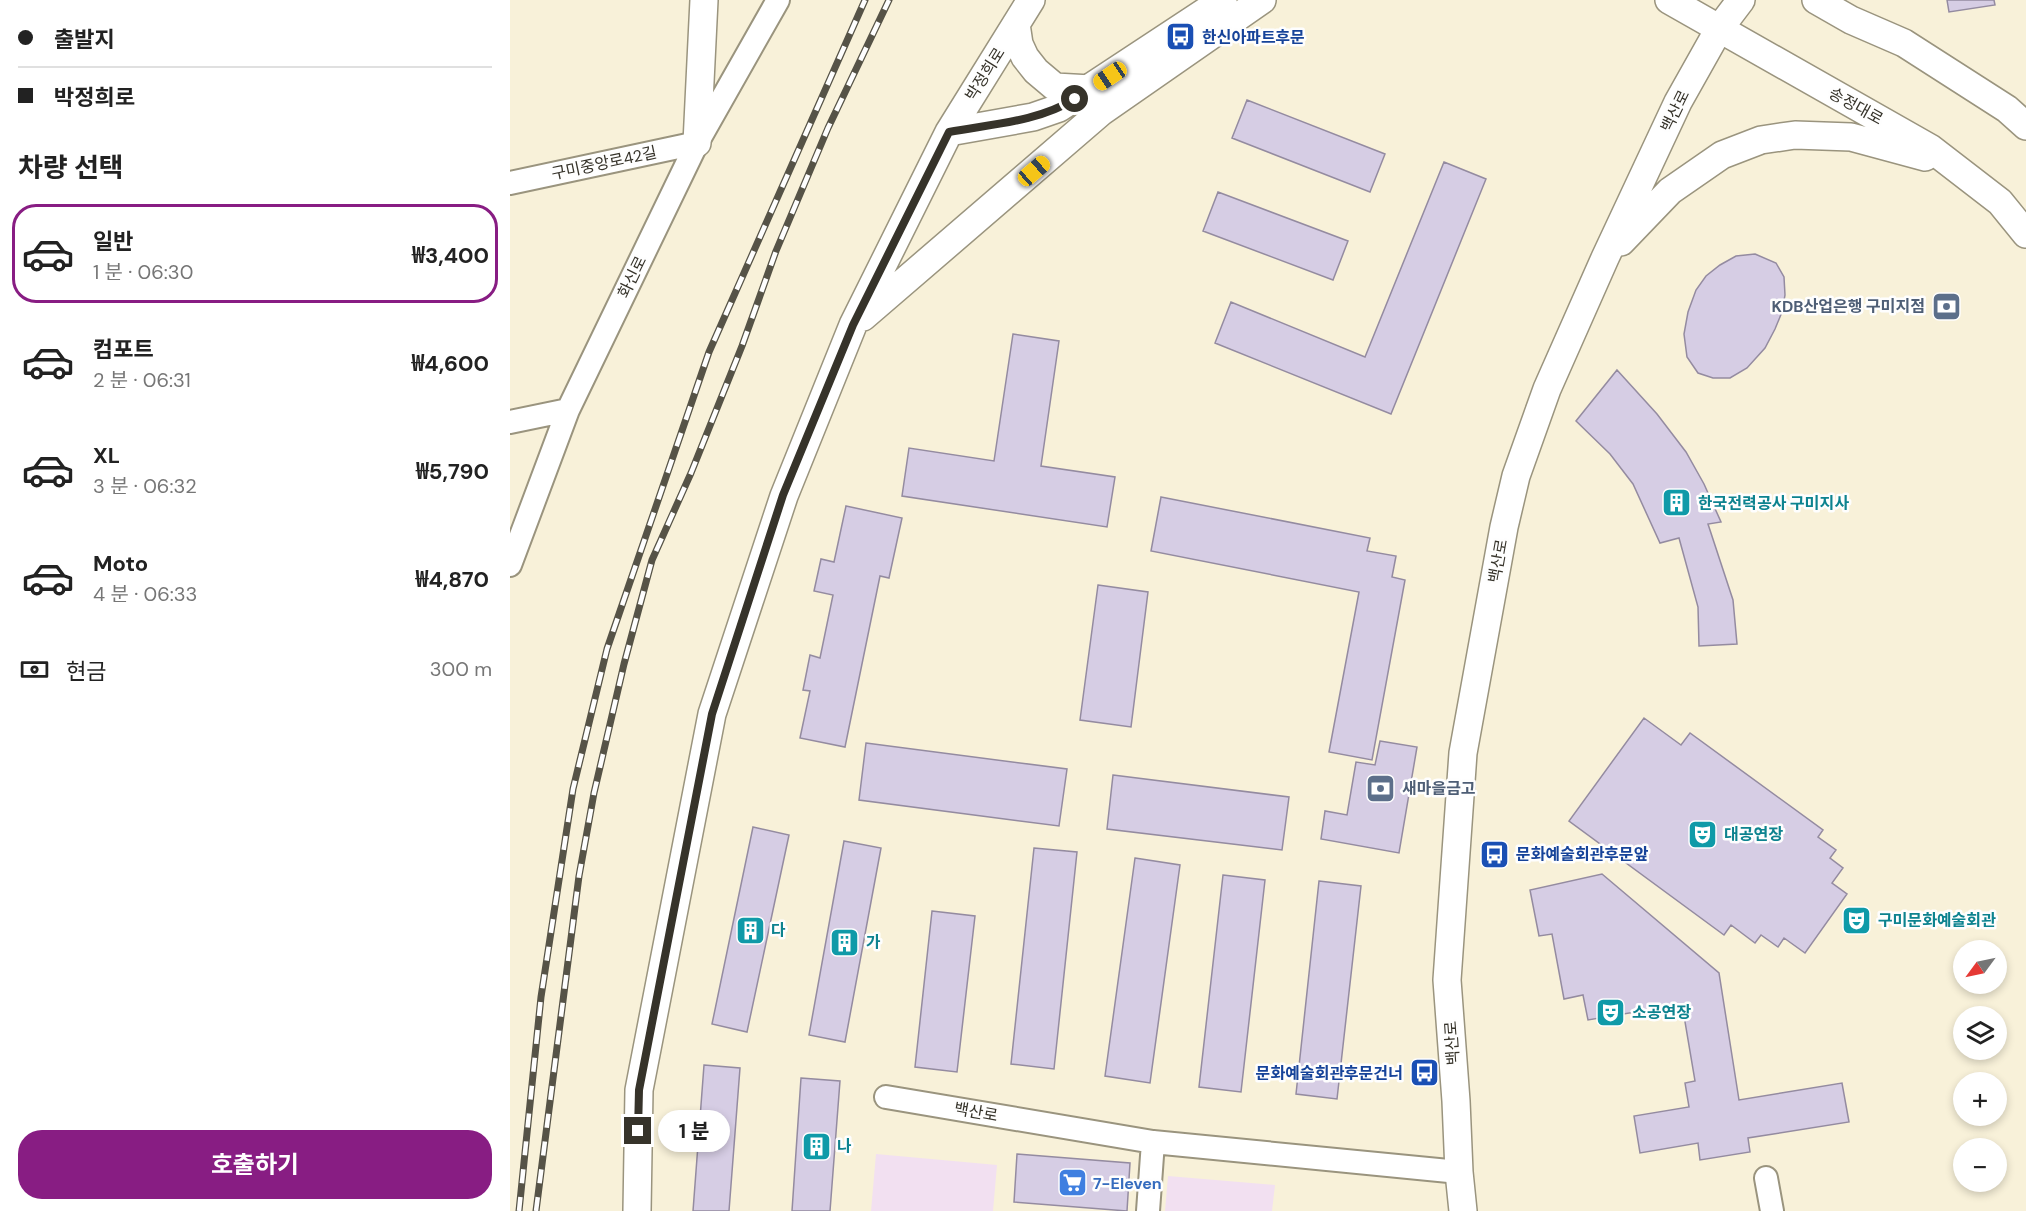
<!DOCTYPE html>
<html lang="ko">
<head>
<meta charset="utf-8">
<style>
  :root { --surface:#fff; --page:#f6f6f6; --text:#222; --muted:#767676; --line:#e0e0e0; --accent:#881d83 }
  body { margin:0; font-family:"DM Sans","Noto Sans KR",sans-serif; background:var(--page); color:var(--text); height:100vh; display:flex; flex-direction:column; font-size:22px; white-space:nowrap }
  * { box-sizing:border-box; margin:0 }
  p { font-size:20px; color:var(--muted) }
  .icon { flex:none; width:33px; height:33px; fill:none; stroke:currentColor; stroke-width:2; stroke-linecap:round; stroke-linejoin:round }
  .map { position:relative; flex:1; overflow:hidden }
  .sheet { display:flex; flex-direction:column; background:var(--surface); width:510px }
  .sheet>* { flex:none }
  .guide { display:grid; align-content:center; height:132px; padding:0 18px; background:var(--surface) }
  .needle { width:39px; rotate:237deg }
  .tools { position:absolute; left:1443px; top:940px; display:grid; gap:12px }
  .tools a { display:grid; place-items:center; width:54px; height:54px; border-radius:50%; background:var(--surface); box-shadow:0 3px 9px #0003; font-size:30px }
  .end { position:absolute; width:27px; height:27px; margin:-14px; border:8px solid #36332a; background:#fff; box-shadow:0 0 0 3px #fff }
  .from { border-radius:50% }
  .bubble { position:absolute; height:42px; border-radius:21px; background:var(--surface); box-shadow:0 3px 9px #0003; font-size:20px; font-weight:700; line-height:42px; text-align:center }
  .car { position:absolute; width:18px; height:36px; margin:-18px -9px; border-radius:8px; box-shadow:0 0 4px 2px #0007; background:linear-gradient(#f5c518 24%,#345 0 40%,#f5c518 0 76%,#345 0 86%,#f5c518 0) }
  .guide b { display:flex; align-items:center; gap:21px; height:57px; font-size:22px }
  .guide b+b { border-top:2px solid var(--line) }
  .guide i { width:15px; height:15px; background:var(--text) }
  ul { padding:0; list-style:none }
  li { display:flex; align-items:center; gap:18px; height:99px; margin:0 12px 9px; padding:0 6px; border:3px solid transparent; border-radius:24px }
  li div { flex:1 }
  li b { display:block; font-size:22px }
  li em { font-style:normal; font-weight:700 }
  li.active { border-color:var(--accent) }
  li>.icon { width:54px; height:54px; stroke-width:1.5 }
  h2 { padding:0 18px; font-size:27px; line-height:72px }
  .pay { display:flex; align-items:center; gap:15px; height:66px; padding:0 18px; font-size:22px }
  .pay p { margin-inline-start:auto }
  .button { display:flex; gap:12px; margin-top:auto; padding:12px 18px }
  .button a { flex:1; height:69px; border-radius:24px; background:var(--accent); color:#fff; font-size:24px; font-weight:700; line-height:69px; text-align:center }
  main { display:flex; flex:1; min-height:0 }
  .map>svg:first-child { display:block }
  .commercial { fill:#f2e0f1 }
  .building { fill:#d6cde4; stroke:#948ba0; stroke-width:1.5 }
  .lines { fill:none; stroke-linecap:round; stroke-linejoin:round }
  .minor-casing { stroke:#9a947e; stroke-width:26 }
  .tertiary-casing { stroke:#9a947e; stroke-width:30 }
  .minor { stroke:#fff; stroke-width:22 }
  .tertiary { stroke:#fff; stroke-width:27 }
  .rail-casing { stroke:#565347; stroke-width:7 }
  .rail { stroke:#fefefe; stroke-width:4.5; stroke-dasharray:14; stroke-linecap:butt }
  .route { stroke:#36332a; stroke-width:8 }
  .labels { text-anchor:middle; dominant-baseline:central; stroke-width:5; stroke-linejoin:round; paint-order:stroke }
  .transit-label { font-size:16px; font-weight:bold; fill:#164399; stroke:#fefefe; text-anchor:start }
  .street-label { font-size:16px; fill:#36332a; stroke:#fefefe }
  .service-label { font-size:16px; font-weight:bold; fill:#4e5e75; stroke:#fefefe; text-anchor:end }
  .culture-label { font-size:16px; font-weight:bold; fill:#0d838f; stroke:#fefefe; text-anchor:start }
  .shop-label { font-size:16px; font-weight:bold; fill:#366cbe; stroke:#fefefe; text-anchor:start }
</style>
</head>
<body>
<main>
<section class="sheet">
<div class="guide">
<b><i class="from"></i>출발지</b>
<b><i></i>박정희로</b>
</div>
<h2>차량 선택</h2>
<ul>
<li class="active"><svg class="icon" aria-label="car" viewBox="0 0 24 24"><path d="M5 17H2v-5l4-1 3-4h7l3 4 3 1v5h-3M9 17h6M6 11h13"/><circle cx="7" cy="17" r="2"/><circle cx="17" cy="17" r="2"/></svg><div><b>일반</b><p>1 분 · 06:30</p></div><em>₩3,400</em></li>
<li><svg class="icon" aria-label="car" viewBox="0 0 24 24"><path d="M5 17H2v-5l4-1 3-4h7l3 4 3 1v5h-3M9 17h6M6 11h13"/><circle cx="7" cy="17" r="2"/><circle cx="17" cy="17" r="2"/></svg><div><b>컴포트</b><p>2 분 · 06:31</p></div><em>₩4,600</em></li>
<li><svg class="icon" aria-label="car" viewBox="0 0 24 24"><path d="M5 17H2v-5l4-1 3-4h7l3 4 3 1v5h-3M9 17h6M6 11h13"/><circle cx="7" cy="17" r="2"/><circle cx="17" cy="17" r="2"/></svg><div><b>XL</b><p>3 분 · 06:32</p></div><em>₩5,790</em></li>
<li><svg class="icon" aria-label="car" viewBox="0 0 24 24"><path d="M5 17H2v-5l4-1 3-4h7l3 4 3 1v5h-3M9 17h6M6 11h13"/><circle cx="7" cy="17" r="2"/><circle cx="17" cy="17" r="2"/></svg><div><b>Moto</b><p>4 분 · 06:33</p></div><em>₩4,870</em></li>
</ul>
<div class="pay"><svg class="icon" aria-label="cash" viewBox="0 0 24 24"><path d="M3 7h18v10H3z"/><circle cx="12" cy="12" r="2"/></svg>현금<p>300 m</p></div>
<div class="button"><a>호출하기</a></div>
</section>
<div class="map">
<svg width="1516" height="1211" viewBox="0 0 1516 1211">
  <rect width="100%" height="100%" fill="#f8f1d9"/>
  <path class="commercial" d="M 366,1154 L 487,1165 L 483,1211 L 361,1211 Z
    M 658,1176 L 765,1185 L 762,1211 L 655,1211 Z"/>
  <path class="building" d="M 1437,0 L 1484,0 L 1485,5 L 1439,12 Z
    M 737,100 L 875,154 L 860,192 L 722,138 Z
    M 934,162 L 976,179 L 881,414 L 705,343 L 721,302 L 855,357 Z
    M 708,192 L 838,241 L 823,280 L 693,231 Z
    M 1245,254 L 1266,263 L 1274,277 L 1275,295 L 1272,312 L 1265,329 L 1255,348 L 1237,368 L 1220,378 L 1203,378 L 1188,373 L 1177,357 L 1174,334 L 1178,312 L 1186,290 L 1196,276 L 1210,265 L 1226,256 Z
    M 503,334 L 549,341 L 531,466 L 605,477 L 597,527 L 392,496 L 399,448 L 484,461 Z
    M 1107,370 L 1147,414 L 1176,452 L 1194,484 L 1211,522 L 1198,524 L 1223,600 L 1227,644 L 1189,646 L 1188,607 L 1169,538 L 1150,543 L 1123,484 L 1100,454 L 1066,421 Z
    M 651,497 L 860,538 L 857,551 L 886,556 L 882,577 L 895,580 L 862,760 L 819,752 L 849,592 L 641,551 Z
    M 336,506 L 392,518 L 379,578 L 370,576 L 335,747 L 290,738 L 300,691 L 293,690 L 300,655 L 310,658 L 323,595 L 304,591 L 311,559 L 324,562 Z
    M 588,585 L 638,592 L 621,727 L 570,720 Z
    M 1134,718 L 1171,745 L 1180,733 L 1313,830 L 1308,837 L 1326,850 L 1320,858 L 1333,868 L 1322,883 L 1337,894 L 1295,953 L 1274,938 L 1268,947 L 1251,935 L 1245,943 L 1221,925 L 1214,935 L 1059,821 Z
    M 870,741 L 907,747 L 889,853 L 811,839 L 815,811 L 837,815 L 846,762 L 865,765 Z
    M 356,743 L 557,769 L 549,826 L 349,800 Z
    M 603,775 L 779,797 L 772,850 L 597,829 Z
    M 243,827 L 279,835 L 237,1032 L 202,1024 Z
    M 334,841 L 371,848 L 335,1042 L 299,1035 Z
    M 524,848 L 567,852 L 544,1069 L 501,1064 Z
    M 625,858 L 670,865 L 640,1083 L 595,1076 Z
    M 1092,874 L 1209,973 L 1229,1100 L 1332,1083 L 1339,1122 L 1238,1138 L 1240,1152 L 1190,1160 L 1188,1143 L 1130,1153 L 1124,1116 L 1179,1107 L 1175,1083 L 1185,1081 L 1172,1004 L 1078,1020 L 1073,995 L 1054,999 L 1042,934 L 1029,936 L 1020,890 Z
    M 713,875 L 755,880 L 731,1092 L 689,1087 Z
    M 809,881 L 851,886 L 827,1099 L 786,1094 Z
    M 422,911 L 465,916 L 447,1072 L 405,1067 Z
    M 194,1065 L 230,1068 L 219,1211 L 183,1211 Z
    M 291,1078 L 330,1081 L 320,1211 L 282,1211 Z
    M 507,1154 L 620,1163 L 617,1211 L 504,1202 Z"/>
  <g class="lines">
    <defs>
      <path id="minor" d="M 0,183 L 187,143
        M 0,422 L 58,410
        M 0,565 L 58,410 L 187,143 L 268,0
        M 376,1097 L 643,1142 L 949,1172
        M 1256,1178 L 1262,1211
        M 638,1211 L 643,1142"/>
      <path id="tertiary" d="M 1159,0 L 1420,148 L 1490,202 L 1516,234
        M 1306,0 L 1341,20 L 1394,43 L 1497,109 L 1516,126
        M 506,24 L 509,44 L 515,57 L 526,71 L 545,87 L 581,89
        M 439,132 L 523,117 L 549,108 L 713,0
        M 187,143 L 194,0
        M 1111,242 L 1160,191 L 1212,155 L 1251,140 L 1285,135 L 1341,137 L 1415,157
        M 353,317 L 591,112 L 752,0
        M 127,1211 L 129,1090 L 202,714 L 274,496 L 343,325 L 439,132 L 521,0
        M 953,1211 L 949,1172 L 946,1101 L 937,980 L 953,753 L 994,527 L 1006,476 L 1037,389 L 1095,258 L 1168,102 L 1209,29 L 1231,0"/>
    </defs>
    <use href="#minor" class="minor-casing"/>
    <use href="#tertiary" class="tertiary-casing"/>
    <use href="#minor" class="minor"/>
    <use href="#tertiary" class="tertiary"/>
    <defs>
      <path id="rail" d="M 9,1211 L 31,997 L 63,789 L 97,649 L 199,352 L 355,0
        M 26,1211 L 69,876 L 84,793 L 114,664 L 142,560 L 181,473 L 232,346 L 266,251 L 318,128 L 379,0"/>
    </defs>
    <use href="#rail" class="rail-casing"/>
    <use href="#rail" class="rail"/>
  </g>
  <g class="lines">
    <path class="route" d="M 128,1131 L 129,1090 L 202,714 L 273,495 L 343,325 L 439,132 C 482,124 527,122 565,99"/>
  </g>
  <defs>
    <symbol id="bus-square" viewBox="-11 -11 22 22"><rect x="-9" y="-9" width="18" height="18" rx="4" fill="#1a4fb4" stroke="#fefefe"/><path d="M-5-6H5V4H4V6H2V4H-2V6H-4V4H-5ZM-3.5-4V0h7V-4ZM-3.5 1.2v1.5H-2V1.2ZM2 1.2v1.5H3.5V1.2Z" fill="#fff"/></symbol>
    <symbol id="bank-square" viewBox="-11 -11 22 22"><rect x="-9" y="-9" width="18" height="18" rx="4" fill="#5c6f8a" stroke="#fefefe"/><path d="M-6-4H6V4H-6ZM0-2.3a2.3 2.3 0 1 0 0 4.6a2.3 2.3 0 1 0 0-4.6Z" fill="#fff"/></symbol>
    <symbol id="building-square" viewBox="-11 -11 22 22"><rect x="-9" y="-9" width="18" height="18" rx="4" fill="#0f9aa8" stroke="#fefefe"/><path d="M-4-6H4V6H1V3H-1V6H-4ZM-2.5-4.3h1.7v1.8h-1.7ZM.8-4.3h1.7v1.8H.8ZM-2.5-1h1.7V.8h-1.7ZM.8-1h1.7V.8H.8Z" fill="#fff"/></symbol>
    <symbol id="theatre-square" viewBox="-11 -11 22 22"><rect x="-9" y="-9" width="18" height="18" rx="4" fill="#0f9aa8" stroke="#fefefe"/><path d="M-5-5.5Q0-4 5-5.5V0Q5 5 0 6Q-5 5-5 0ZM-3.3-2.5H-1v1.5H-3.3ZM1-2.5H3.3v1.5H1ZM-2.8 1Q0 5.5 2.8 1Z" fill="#fff"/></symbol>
    <symbol id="supermarket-square" viewBox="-11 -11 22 22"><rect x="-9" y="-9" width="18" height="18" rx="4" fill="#3f7fe0" stroke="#fefefe"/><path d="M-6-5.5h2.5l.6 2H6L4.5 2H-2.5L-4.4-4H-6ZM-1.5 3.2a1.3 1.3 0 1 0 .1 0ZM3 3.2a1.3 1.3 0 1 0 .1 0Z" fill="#fff"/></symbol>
  </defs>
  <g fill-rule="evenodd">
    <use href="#bus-square" x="654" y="20" width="33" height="33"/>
    <use href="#bank-square" x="1420" y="290" width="33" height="33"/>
    <use href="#building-square" x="1150" y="486" width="33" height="33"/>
    <use href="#bank-square" x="854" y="772" width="33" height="33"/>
    <use href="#theatre-square" x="1176" y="818" width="33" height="33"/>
    <use href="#bus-square" x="968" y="838" width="33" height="33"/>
    <use href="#theatre-square" x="1330" y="904" width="33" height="33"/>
    <use href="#building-square" x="224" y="914" width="33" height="33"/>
    <use href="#building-square" x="318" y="926" width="33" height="33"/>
    <use href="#theatre-square" x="1084" y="996" width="33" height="33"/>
    <use href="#bus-square" x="898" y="1056" width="33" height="33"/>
    <use href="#building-square" x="290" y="1130" width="33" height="33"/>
    <use href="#supermarket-square" x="546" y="1166" width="33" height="33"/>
  </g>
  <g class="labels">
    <g class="transit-label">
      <text x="692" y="37">한신아파트후문</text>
      <text x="1006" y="854">문화예술회관후문앞</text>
      <text x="893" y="1073" text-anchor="end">문화예술회관후문건너</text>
    </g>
    <g class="street-label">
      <text transform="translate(475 74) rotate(-58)">박정희로</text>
      <text transform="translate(1346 106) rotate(29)">송정대로</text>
      <text transform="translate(1165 111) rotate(-64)">백산로</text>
      <text transform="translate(94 163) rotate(-12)">구미중앙로42길</text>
      <text transform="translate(122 277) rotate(-64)">화신로</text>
      <text transform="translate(988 561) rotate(-80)">백산로</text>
      <text transform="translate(942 1043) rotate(-94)">백산로</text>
      <text transform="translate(466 1112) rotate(10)">백산로</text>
    </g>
    <g class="service-label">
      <text x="1415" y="306">KDB산업은행 구미지점</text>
      <text x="892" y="788" text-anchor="start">새마을금고</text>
    </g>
    <g class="culture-label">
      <text x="1188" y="503">한국전력공사 구미지사</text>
      <text x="1214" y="834">대공연장</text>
      <text x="1368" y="920">구미문화예술회관</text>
      <text x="261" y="930">다</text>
      <text x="356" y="942">가</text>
      <text x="1122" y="1012">소공연장</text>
      <text x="327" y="1146">나</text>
    </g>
    <g class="shop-label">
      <text x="583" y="1183">7-Eleven</text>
    </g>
  </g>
</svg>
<div class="tools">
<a><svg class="needle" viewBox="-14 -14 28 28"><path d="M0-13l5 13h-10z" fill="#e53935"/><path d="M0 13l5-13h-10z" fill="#767676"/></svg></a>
<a><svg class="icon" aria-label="layers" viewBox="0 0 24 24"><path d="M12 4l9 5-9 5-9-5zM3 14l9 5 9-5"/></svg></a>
<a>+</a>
<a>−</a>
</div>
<i class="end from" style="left:565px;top:99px"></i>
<i class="end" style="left:128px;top:1131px"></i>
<div class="bubble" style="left:148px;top:1110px;width:72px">1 분</div>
<i class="car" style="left:600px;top:76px;rotate:236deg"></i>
<i class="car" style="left:524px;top:171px;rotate:49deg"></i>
</div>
</main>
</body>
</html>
